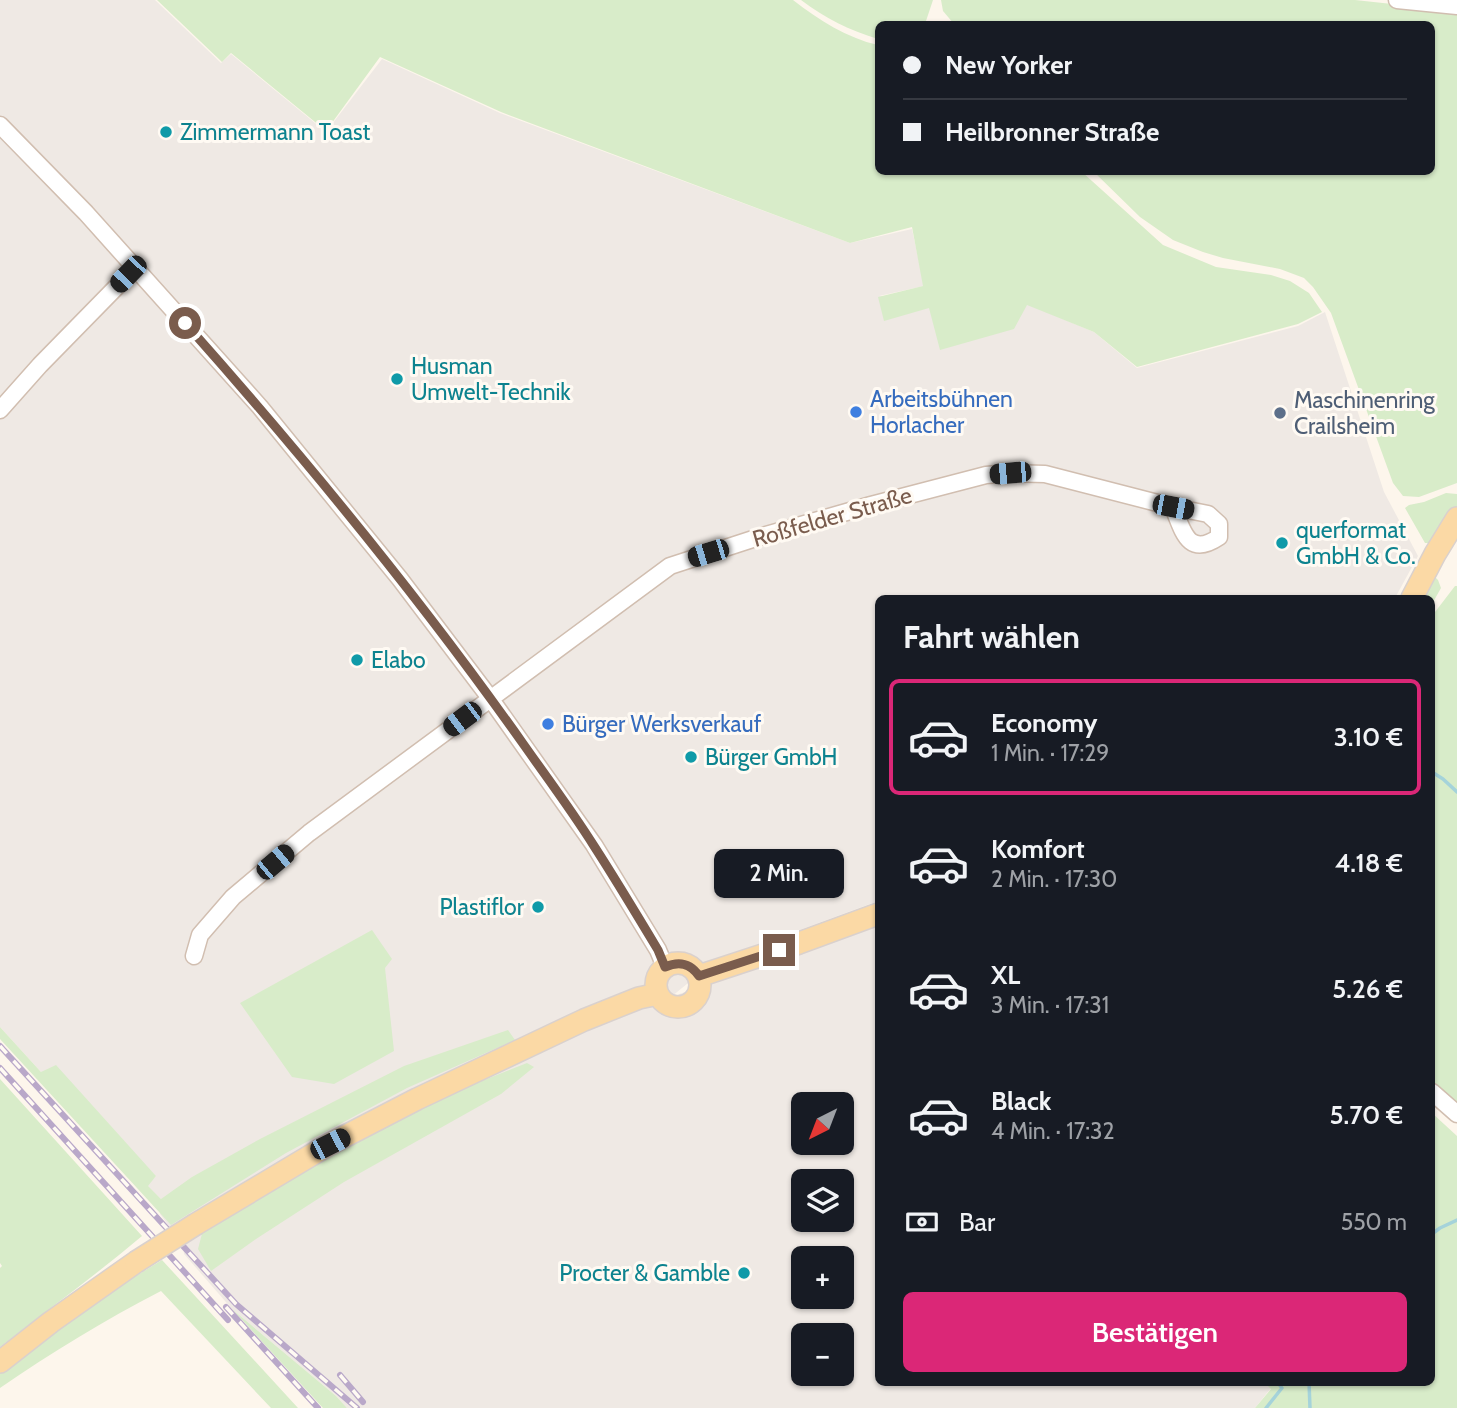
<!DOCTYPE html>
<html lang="de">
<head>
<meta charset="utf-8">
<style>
  :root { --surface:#171b24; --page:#20242c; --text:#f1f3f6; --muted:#9ea1a6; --line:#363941; --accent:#db2777 }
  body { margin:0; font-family:Cabin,sans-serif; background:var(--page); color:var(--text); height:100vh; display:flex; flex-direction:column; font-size:26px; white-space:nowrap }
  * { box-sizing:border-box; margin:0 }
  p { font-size:23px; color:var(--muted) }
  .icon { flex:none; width:38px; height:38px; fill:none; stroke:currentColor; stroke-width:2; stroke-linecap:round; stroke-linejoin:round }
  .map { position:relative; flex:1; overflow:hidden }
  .drawer { position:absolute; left:875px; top:595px; width:560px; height:791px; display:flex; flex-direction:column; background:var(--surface); border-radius:10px; box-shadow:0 2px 5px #0004 }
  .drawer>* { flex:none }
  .banner { position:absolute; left:875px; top:21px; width:560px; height:154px; border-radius:10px; box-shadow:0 2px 5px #0004; display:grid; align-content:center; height:154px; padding:0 28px; background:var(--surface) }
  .needle { width:46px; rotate:222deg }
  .tools { position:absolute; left:791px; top:1092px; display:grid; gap:14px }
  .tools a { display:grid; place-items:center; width:63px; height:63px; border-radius:10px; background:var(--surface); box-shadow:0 2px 5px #0004; font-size:35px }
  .end { position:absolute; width:32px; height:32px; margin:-16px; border:9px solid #7a5c4d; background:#fff; box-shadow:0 0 0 4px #fff }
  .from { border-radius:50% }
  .bubble { position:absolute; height:49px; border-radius:10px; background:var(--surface); box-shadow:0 2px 5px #0004; font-size:23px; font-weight:600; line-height:49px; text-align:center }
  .car { position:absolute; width:21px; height:42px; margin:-21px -10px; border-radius:9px; box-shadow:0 0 5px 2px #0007; background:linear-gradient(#222 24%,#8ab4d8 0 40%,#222 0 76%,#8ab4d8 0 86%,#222 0) }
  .banner b { display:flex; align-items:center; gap:24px; height:66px; font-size:26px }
  .banner b+b { border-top:2px solid var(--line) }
  .banner i { width:18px; height:18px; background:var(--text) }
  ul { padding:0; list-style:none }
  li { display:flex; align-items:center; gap:21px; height:116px; margin:0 14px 10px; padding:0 14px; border:4px solid transparent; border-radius:10px }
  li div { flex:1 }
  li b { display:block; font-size:26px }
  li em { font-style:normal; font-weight:600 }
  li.current { border-color:var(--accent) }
  li>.icon { width:63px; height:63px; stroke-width:1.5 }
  h2 { padding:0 28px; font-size:32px; line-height:84px }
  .pay { display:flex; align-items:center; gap:18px; height:77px; padding:0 28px; font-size:26px }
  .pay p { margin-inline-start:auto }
  .primary-button { display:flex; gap:14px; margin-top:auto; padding:14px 28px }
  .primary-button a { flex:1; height:80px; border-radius:10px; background:var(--accent); color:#fff; font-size:28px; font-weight:600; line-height:80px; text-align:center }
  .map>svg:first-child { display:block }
  .industrial { fill:#efe9e4; fill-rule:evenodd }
  .green { fill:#d8ecc9 }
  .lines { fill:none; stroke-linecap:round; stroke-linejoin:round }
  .stream { stroke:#a5d3da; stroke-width:3.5 }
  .minor-casing { stroke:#d1beb0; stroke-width:19 }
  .major-casing { stroke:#dad1cd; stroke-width:24 }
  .minor { stroke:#fff; stroke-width:16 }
  .major { stroke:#fbd9a5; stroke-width:21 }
  .rail-casing { stroke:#b9a8c9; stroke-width:6 }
  .rail { stroke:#fffaf3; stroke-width:3.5; stroke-dasharray:10; stroke-linecap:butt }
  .major-bridge-casing { stroke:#dad1cd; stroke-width:24; stroke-linecap:butt }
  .major-bridge { stroke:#fbd9a5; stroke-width:21 }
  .route { stroke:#7a5c4d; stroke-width:9 }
  .culture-dot { fill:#0f9aa8; stroke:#fffaf3; stroke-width:2.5 }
  .shop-dot { fill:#3f7fe0; stroke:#fffaf3; stroke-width:2.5 }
  .service-dot { fill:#5c6f8a; stroke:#fffaf3; stroke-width:2.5 }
  .labels { text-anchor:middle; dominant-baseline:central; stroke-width:6; stroke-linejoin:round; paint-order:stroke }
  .culture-label { font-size:23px; fill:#0d838f; stroke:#fffaf3; text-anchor:start }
  .shop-label { font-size:23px; fill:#366cbe; stroke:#fffaf3; text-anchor:start }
  .service-label { font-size:23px; fill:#4e5e75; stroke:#fffaf3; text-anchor:start }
  .street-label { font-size:23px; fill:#7a5c4d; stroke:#fffaf3 }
</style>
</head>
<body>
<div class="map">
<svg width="1457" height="1408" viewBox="0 0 1457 1408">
  <rect width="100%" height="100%" fill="#fdf6ec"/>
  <path class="industrial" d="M 0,0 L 155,0 L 221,63 L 231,54 L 326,132 L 382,59 L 500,113 L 850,243 L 912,229 L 924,286 L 879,296 L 929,308 L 1027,304 L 1094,332 L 1137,368 L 1298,326 L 1325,312 L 1384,492 L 1418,556 L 1395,598 L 878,598 L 878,901 L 715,961 L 671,997 L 878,923 L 878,1382 L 1265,1383 L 1271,1388 L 1255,1408 L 347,1408 L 336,1396 L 232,1309 L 184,1254 L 183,1245 L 160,1214 L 161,1199 L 147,1186 L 156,1176 L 41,1072 L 0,1027 ZM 803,1104 L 842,1104 L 842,1143 L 803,1143 ZM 803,1181 L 842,1181 L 842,1220 L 803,1220 ZM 803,1258 L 842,1258 L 842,1297 L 803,1297 ZM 803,1335 L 842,1335 L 842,1374 L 803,1374 Z"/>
  <path class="green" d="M 157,0 L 793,0 C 819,20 847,38 878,45 L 878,172 L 1082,172 L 1163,245 L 1216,267 L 1271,275 L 1290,281 L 1309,293 L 1322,312 L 1298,324 L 1137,367 L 1094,332 L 1027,305 L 1014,329 L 940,350 L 929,308 L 884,321 L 878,297 L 923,286 L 912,227 L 850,243 L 501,112 L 380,57 L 326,131 L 231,53 L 222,62 Z
    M 801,0 L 933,0 L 925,24 L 878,24 L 878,39 C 849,30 826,19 801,0 Z
    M 941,0 L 1355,0 L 1457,11 L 1457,483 L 1419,497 L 1403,496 L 1393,483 L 1331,313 L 1313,287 L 1304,278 L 1280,269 L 1223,258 L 1203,252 L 1173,240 L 1140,217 L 1094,172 L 1432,172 L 1432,24 L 954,24 L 943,11 Z
    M 1446,493 L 1457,494 L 1457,506 L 1430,543 L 1425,543 L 1405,508 L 1409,505 L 1424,502 Z
    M 1435,577 L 1438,580 L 1441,588 L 1432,604 L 1432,598 L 1420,598 Z
    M 1455,586 L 1457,586 L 1457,1104 L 1432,1082 L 1432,616 Z
    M 372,930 L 392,959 L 385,968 L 394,1051 L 334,1084 L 292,1077 L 240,1003 Z
    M 0,1027 L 41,1072 L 56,1065 L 156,1176 L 148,1186 L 161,1199 L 192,1177 L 260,1139 L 404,1066 L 508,1030 L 515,1040 L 407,1088 L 286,1153 L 171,1225 L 0,1039 Z
    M 527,1063 L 534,1067 L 501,1094 L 344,1182 L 256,1239 L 211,1271 L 198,1249 L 203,1230 L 342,1149 L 459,1090 Z
    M 0,1079 L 142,1236 C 96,1275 47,1310 0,1347 L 0,1268 L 2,1266 L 0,1263 Z
    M 1432,1113 L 1457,1136 L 1457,1408 L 1255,1408 L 1271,1389 L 1265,1383 L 1432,1382 Z
    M 162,1260 L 298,1408 L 271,1408 L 161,1291 C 105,1320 52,1352 0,1388 L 0,1371 L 105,1295 Z
    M 232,1309 L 336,1396 L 347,1408 L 323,1408 Z"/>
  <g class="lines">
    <path class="stream" d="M 1432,772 L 1443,779 L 1457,792
      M 1432,1234 L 1440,1228 L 1457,1220
      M 1309,1382 L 1310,1408
      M 1266,1408 L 1282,1388 L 1277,1382"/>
    <defs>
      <path id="minor" d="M 1397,0 L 1457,6
        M 0,125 L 86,213 L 260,407 L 400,579 L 490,698 L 594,845 L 658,950 L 665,967
        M 0,410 L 40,365 L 135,268
        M 194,956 L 200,935 L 233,897 L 309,833 L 670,566 L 759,537 L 871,505 L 986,475 L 1010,473 L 1045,474 L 1173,507 L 1208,514 L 1219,524 L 1219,537 C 1188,558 1183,531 1173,507
        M 1432,1092 L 1457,1114"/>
      <path id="major" d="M 1412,598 L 1435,554 L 1457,518
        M656 985a22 22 0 1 1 44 0a22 22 0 1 1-44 0Z
        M 699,976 L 799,943 L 878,914
        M 196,1224 L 330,1144 L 417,1099 L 584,1020 L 639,998 L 658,994
        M 0,1362 L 51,1322 L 136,1262"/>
    </defs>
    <use href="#minor" class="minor-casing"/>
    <use href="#major" class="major-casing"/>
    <use href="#minor" class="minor"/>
    <use href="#major" class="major"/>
    <defs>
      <path id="rail" d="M 0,1046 L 236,1304 L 357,1408
        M 0,1068 L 228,1320
        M 226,1307 L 318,1408
        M 340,1375 L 363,1402"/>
    </defs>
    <use href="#rail" class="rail-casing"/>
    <use href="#rail" class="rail"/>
    <defs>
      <path id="major-bridge" d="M 136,1262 L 196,1224"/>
    </defs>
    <use href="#major-bridge" class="major-bridge-casing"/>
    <use href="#major-bridge" class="major-bridge"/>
  </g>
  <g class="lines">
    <path class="route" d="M 185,323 C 305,458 420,598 524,745 C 548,779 572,811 594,846 C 616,880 637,915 658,950 L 665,967 C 679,961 690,963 699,976 L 779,950"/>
  </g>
  <g class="culture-dot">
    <circle cx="166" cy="132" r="7"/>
    <circle cx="397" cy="379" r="7"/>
    <circle cx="1282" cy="543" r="7"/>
    <circle cx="357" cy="660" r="7"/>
    <circle cx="691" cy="757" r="7"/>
    <circle cx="538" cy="907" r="7"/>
    <circle cx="744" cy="1273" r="7"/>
  </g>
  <g class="shop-dot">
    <circle cx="856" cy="412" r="7"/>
    <circle cx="548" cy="724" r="7"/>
  </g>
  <circle class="service-dot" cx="1280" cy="413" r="7"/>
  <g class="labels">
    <g class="culture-label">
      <text x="180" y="132">Zimmermann Toast</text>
      <text x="411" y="366">Husman<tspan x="411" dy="26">Umwelt-Technik</tspan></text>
      <text x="1296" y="530">querformat<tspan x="1296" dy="26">GmbH &amp; Co.</tspan></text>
      <text x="371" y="660">Elabo</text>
      <text x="705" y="757">Bürger GmbH</text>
      <text x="524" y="907" text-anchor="end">Plastiflor</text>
      <text x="730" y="1273" text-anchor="end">Procter &amp; Gamble</text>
    </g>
    <g class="shop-label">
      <text x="870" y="399">Arbeitsbühnen<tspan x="870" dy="26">Horlacher</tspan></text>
      <text x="562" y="724">Bürger Werksverkauf</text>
    </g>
    <g class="service-label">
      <text x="1294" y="400">Maschinenring<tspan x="1294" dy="26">Crailsheim</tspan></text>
    </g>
    <g class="street-label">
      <text transform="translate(832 517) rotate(-16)">Roßfelder Straße</text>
    </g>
  </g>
</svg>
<div class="tools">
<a><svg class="needle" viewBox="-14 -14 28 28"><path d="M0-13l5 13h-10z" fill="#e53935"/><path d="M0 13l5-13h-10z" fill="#9ea1a6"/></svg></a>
<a><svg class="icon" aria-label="layers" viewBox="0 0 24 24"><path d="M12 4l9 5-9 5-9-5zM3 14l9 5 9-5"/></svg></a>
<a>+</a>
<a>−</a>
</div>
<i class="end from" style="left:185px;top:323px"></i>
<i class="end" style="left:779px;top:950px"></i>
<div class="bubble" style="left:714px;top:849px;width:130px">2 Min.</div>
<i class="car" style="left:128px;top:274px;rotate:224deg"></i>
<i class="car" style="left:1010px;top:473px;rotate:265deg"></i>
<i class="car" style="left:1173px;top:507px;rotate:101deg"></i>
<i class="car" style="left:708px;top:553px;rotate:253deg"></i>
<i class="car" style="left:462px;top:719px;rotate:233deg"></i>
<i class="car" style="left:275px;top:862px;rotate:50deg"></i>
<i class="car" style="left:330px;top:1144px;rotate:63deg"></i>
<div class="banner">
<b><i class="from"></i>New Yorker</b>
<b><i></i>Heilbronner Straße</b>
</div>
<section class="drawer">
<h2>Fahrt wählen</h2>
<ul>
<li class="current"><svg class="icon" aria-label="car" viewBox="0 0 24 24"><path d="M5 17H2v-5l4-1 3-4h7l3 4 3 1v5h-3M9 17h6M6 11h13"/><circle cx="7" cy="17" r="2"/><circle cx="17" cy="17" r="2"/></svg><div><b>Economy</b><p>1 Min. · 17:29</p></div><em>3.10 €</em></li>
<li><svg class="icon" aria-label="car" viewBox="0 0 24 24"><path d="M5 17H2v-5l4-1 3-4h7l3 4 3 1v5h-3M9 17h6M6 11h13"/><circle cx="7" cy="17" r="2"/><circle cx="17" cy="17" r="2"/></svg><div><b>Komfort</b><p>2 Min. · 17:30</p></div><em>4.18 €</em></li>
<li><svg class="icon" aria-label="car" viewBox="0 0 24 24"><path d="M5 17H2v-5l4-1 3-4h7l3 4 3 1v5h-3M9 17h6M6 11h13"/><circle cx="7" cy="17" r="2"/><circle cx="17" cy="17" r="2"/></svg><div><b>XL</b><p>3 Min. · 17:31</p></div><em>5.26 €</em></li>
<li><svg class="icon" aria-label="car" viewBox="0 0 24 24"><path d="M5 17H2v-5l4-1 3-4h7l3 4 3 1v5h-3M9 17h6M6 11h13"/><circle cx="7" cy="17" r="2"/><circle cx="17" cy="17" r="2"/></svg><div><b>Black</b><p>4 Min. · 17:32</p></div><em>5.70 €</em></li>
</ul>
<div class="pay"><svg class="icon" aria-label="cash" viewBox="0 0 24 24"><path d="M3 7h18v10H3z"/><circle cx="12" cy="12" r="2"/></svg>Bar<p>550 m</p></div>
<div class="primary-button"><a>Bestätigen</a></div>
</section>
</div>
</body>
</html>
